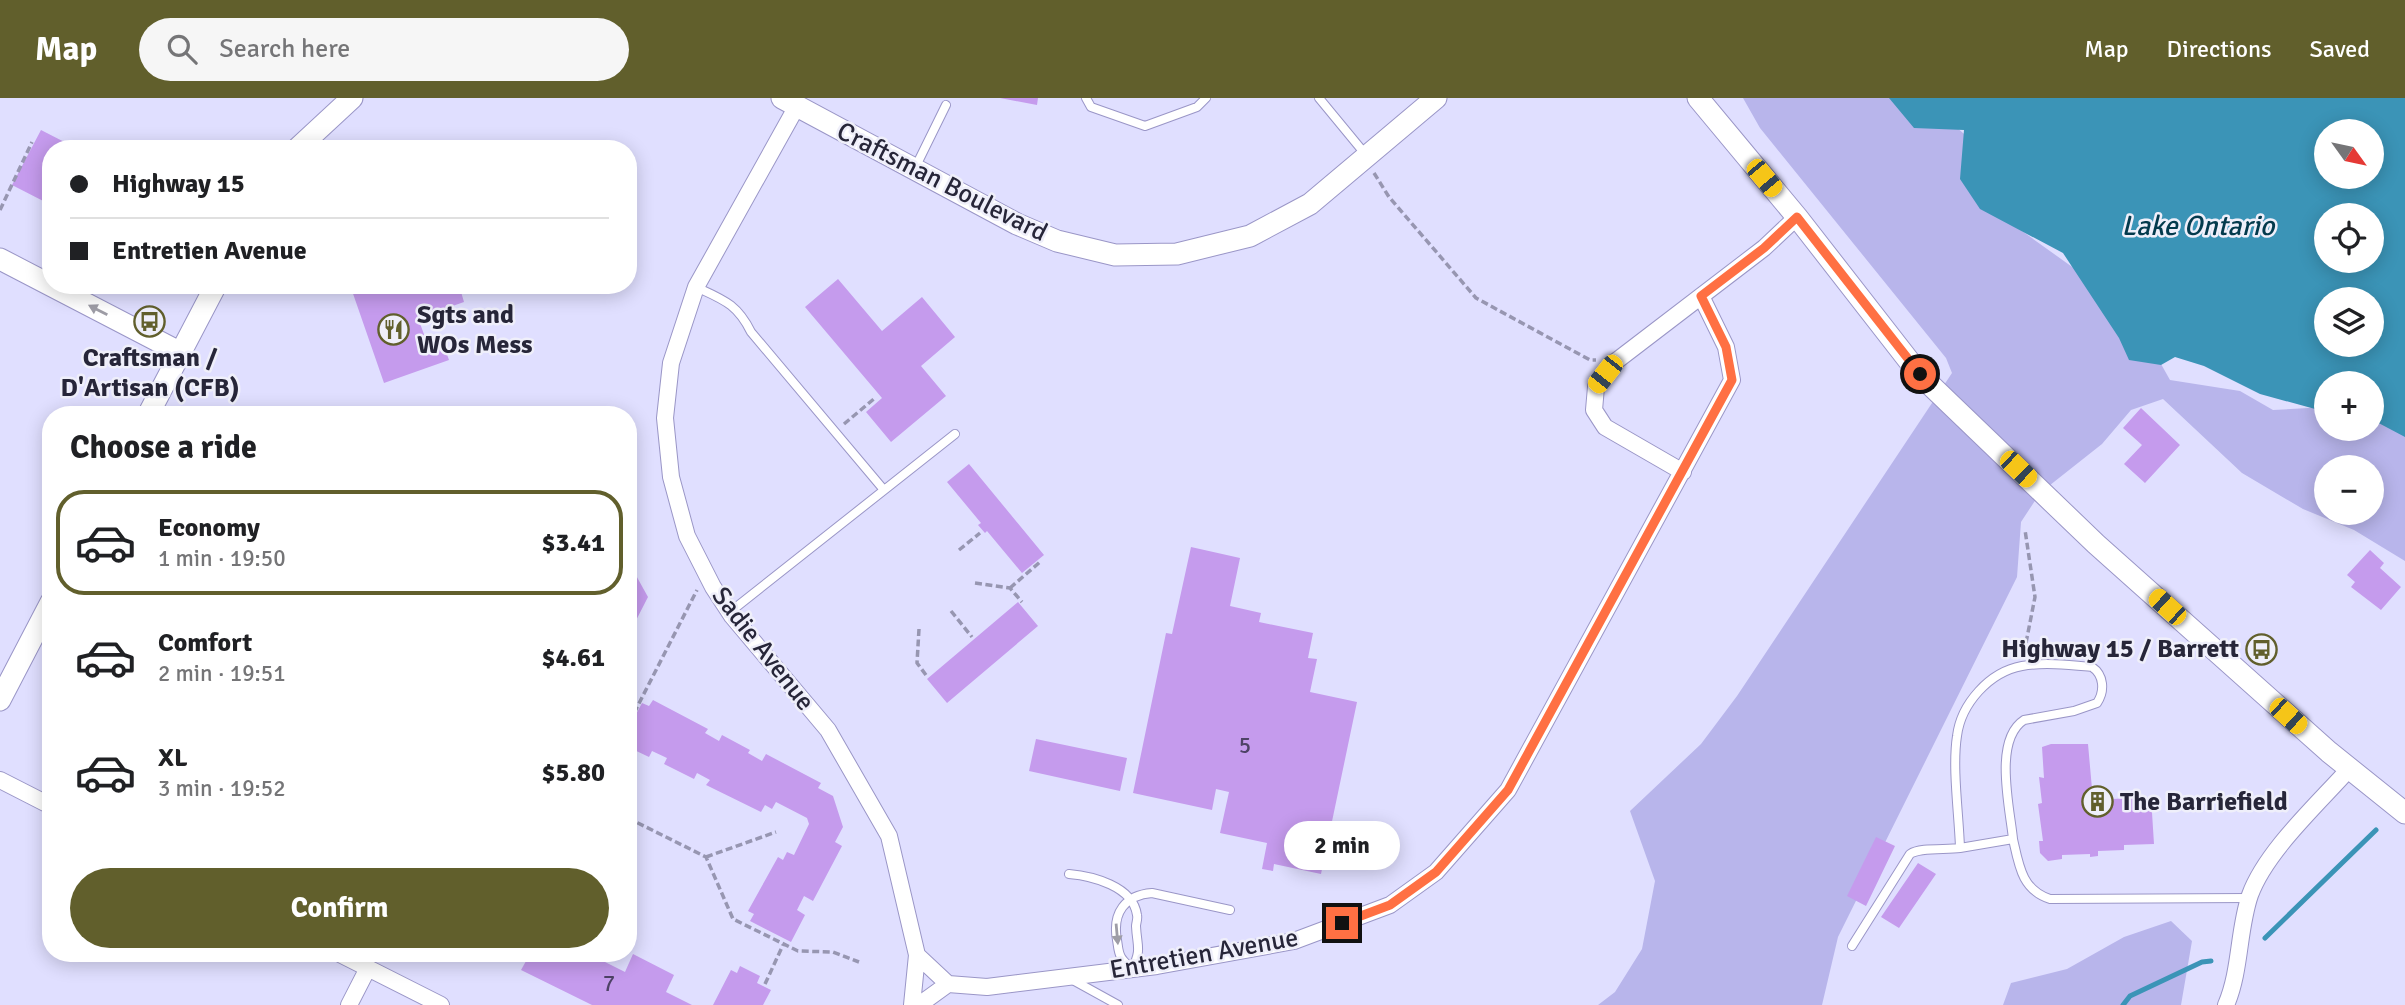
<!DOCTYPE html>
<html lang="en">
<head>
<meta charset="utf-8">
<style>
  :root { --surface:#fff; --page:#f6f6f6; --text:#202124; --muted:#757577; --line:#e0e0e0; --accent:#615f2c }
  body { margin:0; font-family:Signika,sans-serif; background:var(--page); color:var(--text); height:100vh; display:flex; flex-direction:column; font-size:26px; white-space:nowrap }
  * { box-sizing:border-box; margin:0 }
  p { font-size:23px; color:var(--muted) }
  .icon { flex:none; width:38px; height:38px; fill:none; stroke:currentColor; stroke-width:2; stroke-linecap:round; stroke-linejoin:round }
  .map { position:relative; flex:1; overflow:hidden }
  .drawer { position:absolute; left:42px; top:308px; width:595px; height:556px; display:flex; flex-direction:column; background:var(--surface); border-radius:28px; box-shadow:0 4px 18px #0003 }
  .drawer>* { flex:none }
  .banner { position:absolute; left:42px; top:42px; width:595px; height:154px; border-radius:28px; box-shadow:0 4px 18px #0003; display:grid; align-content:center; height:154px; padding:0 28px; background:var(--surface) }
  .needle { width:46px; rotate:123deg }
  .controls { position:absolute; left:2314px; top:21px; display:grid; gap:14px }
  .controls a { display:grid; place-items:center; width:70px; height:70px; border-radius:50%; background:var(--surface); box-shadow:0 4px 18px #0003; font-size:35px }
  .end { position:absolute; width:32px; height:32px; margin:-16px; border:9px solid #ff7043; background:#111; box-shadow:0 0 0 4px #111 }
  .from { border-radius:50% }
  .bubble { position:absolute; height:49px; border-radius:24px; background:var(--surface); box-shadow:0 4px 18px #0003; font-size:23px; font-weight:800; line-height:49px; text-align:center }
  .car { position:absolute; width:21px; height:42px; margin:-21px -10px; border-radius:9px; box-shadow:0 0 5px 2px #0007; background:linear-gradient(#f5c518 24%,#345 0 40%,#f5c518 0 76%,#345 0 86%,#f5c518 0) }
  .banner b { display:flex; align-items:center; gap:24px; height:66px; font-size:26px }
  .banner b+b { border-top:2px solid var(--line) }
  .banner i { width:18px; height:18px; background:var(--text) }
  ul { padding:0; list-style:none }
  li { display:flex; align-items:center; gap:21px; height:105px; margin:0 14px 10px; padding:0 14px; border:4px solid transparent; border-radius:28px }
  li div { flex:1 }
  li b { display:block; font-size:26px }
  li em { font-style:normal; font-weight:800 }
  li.on { border-color:var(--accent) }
  li>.icon { width:63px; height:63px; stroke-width:1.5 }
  h2 { padding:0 28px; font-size:32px; line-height:84px }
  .primary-button { display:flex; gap:14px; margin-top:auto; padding:14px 28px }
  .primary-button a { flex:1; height:80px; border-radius:42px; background:var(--accent); color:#fff; font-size:28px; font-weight:800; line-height:80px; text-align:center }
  header { display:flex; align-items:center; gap:42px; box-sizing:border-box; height:98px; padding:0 35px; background:var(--accent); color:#fff }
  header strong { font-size:33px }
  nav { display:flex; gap:38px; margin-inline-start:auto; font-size:24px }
  .search { width:490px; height:63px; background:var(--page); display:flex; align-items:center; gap:18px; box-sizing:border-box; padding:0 24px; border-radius:38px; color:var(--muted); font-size:26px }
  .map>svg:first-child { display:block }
  .green { fill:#b8b5eb; fill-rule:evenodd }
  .water { fill:#3b94b7; fill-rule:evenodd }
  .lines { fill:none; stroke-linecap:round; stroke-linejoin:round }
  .stream { stroke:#3b94b7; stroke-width:5 }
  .building { fill:#c59bed }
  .lane-casing { stroke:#9a96c7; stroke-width:10 }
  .street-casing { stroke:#9a96c7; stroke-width:18 }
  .secondary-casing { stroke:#9a96c7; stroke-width:23 }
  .path { stroke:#9796b1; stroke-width:3.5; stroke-dasharray:7 3.5; stroke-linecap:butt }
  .lane { stroke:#fff; stroke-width:8 }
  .street { stroke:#fff; stroke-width:16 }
  .secondary { stroke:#fff; stroke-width:21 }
  .oneway { fill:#9e9da6 }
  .route { stroke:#ff7043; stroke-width:9 }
  .labels { text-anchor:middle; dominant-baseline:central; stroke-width:5; stroke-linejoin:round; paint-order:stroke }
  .number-label { font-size:23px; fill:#4e4366 }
  .street-label { font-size:26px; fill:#272639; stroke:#efeffa }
  .poi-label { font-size:26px; font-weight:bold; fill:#272639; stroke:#efeffa; text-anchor:start }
  .water-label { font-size:28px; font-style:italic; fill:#033a4d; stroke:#efeffa }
</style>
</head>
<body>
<header>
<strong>Map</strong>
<div class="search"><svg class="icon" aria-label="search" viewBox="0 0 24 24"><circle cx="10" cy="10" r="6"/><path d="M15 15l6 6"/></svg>Search here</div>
<nav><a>Map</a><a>Directions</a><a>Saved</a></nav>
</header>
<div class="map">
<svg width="2405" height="907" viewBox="0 0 2405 907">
  <rect width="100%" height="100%" fill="#e0dfff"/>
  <path class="green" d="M 1743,0 L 1923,0 L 1979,49 L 2008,123 L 2103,191 L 2152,250 L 2170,282 L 2240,293 L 2273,312 L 2326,309 L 2326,331 L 2371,331 L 2371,313 L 2405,317 L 2405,463 L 2354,432 L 2303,411 L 2242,375 L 2163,301 L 2131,312 L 2102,346 L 2040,395 L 2021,424 L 2017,479 L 1838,839 L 1822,907 L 1598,907 L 1615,894 L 1642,851 L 1655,783 L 1630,713 L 1701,646 L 1737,598 L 1952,275 L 1946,260 L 1760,30 ZM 2326,369 L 2371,369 L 2371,415 L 2326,415 Z
    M 2171,823 L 2192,843 L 2181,907 L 2003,907 L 2011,885 L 2067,871 L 2124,839 Z"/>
  <path class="water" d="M 1889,0 L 2405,0 L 2405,339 L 2371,321 L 2371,285 L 2326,285 L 2326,314 L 2260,296 L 2204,268 L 2175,259 L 2161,267 L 2129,262 L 2119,240 L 2063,155 L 1980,111 L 1960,81 L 1964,32 L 1914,30 ZM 2326,33 L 2371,33 L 2371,79 L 2326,79 ZM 2326,117 L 2371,117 L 2371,163 L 2326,163 ZM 2326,201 L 2371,201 L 2371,247 L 2326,247 Z"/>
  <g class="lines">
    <path class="stream" d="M 2265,840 L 2376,732
      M 2123,907 L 2130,898 L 2202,864 L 2211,863"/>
  </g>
  <path class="building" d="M 1000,0 L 1038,0 L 1037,7 Z
    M 41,32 L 78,51 L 51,51 L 51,107 L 12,87 Z
    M 838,181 L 882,233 L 922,199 L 955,239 L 921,268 L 946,298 L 891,344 L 866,314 L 882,300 L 805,209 Z
    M 350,187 L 459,187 L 464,204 L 418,220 L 429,250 L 443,245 L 449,262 L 384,285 Z
    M 2141,310 L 2180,347 L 2145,385 L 2124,366 L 2142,347 L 2123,330 Z
    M 969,366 L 1044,457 L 1022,475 L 987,433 L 985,435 L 978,427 L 981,425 L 947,384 Z
    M 1191,449 L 1240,460 L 1230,508 L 1261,515 L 1259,524 L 1313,535 L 1308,560 L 1317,561 L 1310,594 L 1357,604 L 1321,776 L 1274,766 L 1273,773 L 1262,771 L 1267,745 L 1220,735 L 1229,694 L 1216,691 L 1212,712 L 1133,695 L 1166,535 L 1172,536 Z
    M 2370,452 L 2384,465 L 2380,470 L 2401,489 L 2381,512 L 2351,489 L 2355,484 L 2347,477 Z
    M 628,463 L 648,499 L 628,538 Z
    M 1018,504 L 1038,528 L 947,605 L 927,581 Z
    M 653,602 L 708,631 L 705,635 L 719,643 L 722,637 L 750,652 L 748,655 L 762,663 L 766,656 L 821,685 L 818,690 L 833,698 L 843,729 L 835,744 L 842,748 L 813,803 L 804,798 L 797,812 L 805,817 L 791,844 L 750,823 L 754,816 L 748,813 L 778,759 L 783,762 L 787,754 L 794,757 L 809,726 L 807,720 L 776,704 L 772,711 L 765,707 L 761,714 L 706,687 L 710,682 L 697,675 L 694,681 L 664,666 L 667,660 L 652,653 L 649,659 L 628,649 L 628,631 L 642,605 L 649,608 Z
    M 1036,641 L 1127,660 L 1120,693 L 1029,673 Z
    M 2051,646 L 2088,646 L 2093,702 L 2151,699 L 2154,746 L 2124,747 L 2124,752 L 2098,753 L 2098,758 L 2090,759 L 2090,756 L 2062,757 L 2062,761 L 2048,763 L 2040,755 L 2039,743 L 2043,743 L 2038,706 L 2042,705 L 2039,679 L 2044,680 L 2042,649 Z
    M 1876,739 L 1895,748 L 1866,808 L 1847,798 Z
    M 1918,765 L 1936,776 L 1899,830 L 1881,819 Z
    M 530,856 L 589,856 L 625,874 L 633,856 L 674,877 L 666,894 L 692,907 L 592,907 L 521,872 Z
    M 740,868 L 760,878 L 757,885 L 771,892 L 763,907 L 713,907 L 731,872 L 737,875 Z"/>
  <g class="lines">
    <defs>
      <path id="lane" d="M 1086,0 L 1091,9 L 1145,28 L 1197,9 L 1206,0
        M 1319,0 L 1366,57
        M 915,70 L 946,7
        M 696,189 C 724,202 737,206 751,234 L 884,392
        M 730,514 L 955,336
        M 628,739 L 630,748 L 628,759
        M 2013,741 C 2010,710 1993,642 2024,622 L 2074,613 L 2097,605 C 2105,593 2104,577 2092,569 C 2071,567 2044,564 2022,568 C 1989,574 1961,606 1957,638 C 1952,670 1959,717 1960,750 L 2013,741 C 2019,768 2022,792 2050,801 L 2249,800
        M 1069,776 C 1092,778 1133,788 1137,817 C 1138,821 1136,825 1136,828 C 1137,849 1142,851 1132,871 C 1129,868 1123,863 1121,859 C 1118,854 1118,847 1117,842 C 1112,815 1125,797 1152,795 L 1230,812
        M 1852,848 L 1910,756 C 1920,749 1946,752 1960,750
        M 1071,881 L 1118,907"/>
      <path id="street" d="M 797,8 L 696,189 L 671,265 L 665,320 L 671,379 L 687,438 L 713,489 L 732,518 L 828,632 L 889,738 L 917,857 L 912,907
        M 1683,374 L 1605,329 L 1594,312 L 1596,289 L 1615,264 L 1764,150 L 1797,119
        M 0,682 L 51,708
        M 340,856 L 441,907
        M 917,857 L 948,886 L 987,889 L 1157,868 L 1294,843 L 1390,807 L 1436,774 L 1508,692 L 1732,282 L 1726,249 L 1701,198
        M 349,907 L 368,870
        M 919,907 L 948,886
        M 2226,907 C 2241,872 2238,832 2250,797 C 2266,753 2318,706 2349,671"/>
      <path id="secondary" d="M 782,0 L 1017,126 L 1057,143 L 1115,157 L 1177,156 L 1250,138 L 1310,106 L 1436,0
        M 1698,0 L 1797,119 L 1920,277 L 2096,446 L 2329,654 L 2405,715
        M 297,51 L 352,0
        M 0,161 L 181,255
        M 148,317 L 216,187
        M 0,602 L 51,504"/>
    </defs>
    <use href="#lane" class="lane-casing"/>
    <use href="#street" class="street-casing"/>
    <use href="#secondary" class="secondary-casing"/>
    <path class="path" d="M 1374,75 L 1389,99 L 1476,200 L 1590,262 L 1596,262
      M 0,112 L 32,44
      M 388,316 L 388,317
      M 844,326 L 875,300
      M 959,452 L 980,435
      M 975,485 L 1010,490 L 1022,504
      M 1010,490 L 1040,464
      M 951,513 L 972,539
      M 919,531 L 917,565 L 926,577
      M 2024,555 L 2035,499 L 2025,432
      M 628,619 L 631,621 L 697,492
      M 628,720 L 706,759 L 733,821 L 798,853 L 833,854 L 859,864
      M 706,759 L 776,734
      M 765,886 L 783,847"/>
    <use href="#lane" class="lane"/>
    <use href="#street" class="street"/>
    <use href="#secondary" class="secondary"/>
  </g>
  <defs><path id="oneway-solid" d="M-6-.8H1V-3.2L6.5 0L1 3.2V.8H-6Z" transform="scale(1.75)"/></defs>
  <g class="oneway">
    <use href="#oneway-solid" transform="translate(98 212) rotate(-153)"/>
    <use href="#oneway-solid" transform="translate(1117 836) rotate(85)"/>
  </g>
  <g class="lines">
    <path class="route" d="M 1342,825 L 1390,807 L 1436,774 L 1508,692 L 1732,282 L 1726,249 L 1701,198 L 1764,150 L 1797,119 L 1920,276"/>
  </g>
  <defs>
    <symbol id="bus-ring" viewBox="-11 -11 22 22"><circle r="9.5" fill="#efeffa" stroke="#615f2c" stroke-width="1.5"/><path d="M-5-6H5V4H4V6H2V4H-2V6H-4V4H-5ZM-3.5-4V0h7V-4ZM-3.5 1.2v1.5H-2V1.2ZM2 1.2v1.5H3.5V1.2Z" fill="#615f2c"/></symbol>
    <symbol id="restaurant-ring" viewBox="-11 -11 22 22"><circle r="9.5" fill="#efeffa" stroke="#615f2c" stroke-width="1.5"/><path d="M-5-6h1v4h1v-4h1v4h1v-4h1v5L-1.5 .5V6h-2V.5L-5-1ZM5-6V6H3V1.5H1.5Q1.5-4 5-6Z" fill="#615f2c"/></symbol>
    <symbol id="building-ring" viewBox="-11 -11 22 22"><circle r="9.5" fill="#efeffa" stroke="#615f2c" stroke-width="1.5"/><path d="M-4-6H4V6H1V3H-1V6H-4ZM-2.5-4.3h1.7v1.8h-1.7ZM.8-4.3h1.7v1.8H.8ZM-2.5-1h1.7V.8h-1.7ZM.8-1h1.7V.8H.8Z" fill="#615f2c"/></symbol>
  </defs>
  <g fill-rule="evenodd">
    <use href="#bus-ring" x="132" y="206" width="35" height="35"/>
    <use href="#restaurant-ring" x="376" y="214" width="35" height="35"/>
    <use href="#bus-ring" x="2244" y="534" width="35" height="35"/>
    <use href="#building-ring" x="2080" y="686" width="35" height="35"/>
  </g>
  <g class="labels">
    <g class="number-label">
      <text x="1245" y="647">5</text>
      <text x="609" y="885">7</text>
    </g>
    <g class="street-label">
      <text transform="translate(942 84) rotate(27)">Craftsman Boulevard</text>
      <text transform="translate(763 551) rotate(52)">Sadie Avenue</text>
      <text transform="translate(1204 856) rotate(-10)">Entretien Avenue</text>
    </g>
    <g class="poi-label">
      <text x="417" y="217">Sgts and<tspan x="417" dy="30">WOs Mess</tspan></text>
      <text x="150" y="260" text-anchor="middle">Craftsman /<tspan x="150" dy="30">D'Artisan (CFB)</tspan></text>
      <text x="2239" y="551" text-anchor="end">Highway 15 / Barrett</text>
      <text x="2120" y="704">The Barriefield</text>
    </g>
    <g class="water-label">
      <text x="2198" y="128">Lake Ontario</text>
    </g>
  </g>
</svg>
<div class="controls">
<a><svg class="needle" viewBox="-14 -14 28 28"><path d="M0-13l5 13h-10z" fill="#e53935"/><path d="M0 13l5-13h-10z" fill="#757577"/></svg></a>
<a><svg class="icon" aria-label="locate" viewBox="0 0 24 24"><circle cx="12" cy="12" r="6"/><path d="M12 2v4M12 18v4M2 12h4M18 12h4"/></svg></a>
<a><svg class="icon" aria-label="layers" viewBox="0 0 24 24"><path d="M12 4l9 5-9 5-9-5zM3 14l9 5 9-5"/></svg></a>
<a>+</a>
<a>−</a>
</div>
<i class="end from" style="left:1920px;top:276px"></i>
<i class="end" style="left:1342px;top:825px"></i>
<div class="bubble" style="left:1284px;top:723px;width:116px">2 min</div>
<i class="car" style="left:1764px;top:80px;rotate:140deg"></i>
<i class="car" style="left:1605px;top:276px;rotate:218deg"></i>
<i class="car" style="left:2018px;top:371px;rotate:134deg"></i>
<i class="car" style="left:2167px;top:509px;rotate:312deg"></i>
<i class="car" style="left:2288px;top:618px;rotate:132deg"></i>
<div class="banner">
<b><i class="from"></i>Highway 15</b>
<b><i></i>Entretien Avenue</b>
</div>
<section class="drawer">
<h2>Choose a ride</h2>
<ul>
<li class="on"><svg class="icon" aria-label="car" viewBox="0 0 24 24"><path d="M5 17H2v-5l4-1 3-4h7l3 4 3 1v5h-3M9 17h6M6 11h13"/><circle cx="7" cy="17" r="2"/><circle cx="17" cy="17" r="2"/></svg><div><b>Economy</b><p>1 min · 19:50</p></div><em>$3.41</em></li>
<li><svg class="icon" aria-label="car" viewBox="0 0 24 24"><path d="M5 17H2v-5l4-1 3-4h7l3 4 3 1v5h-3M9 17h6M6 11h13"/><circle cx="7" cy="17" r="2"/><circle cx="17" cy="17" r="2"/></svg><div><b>Comfort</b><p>2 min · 19:51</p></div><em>$4.61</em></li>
<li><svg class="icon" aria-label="car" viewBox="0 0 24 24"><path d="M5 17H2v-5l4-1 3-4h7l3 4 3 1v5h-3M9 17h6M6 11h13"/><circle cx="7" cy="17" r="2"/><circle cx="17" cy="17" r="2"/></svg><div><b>XL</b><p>3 min · 19:52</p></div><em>$5.80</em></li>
</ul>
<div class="primary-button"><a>Confirm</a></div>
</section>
</div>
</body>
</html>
